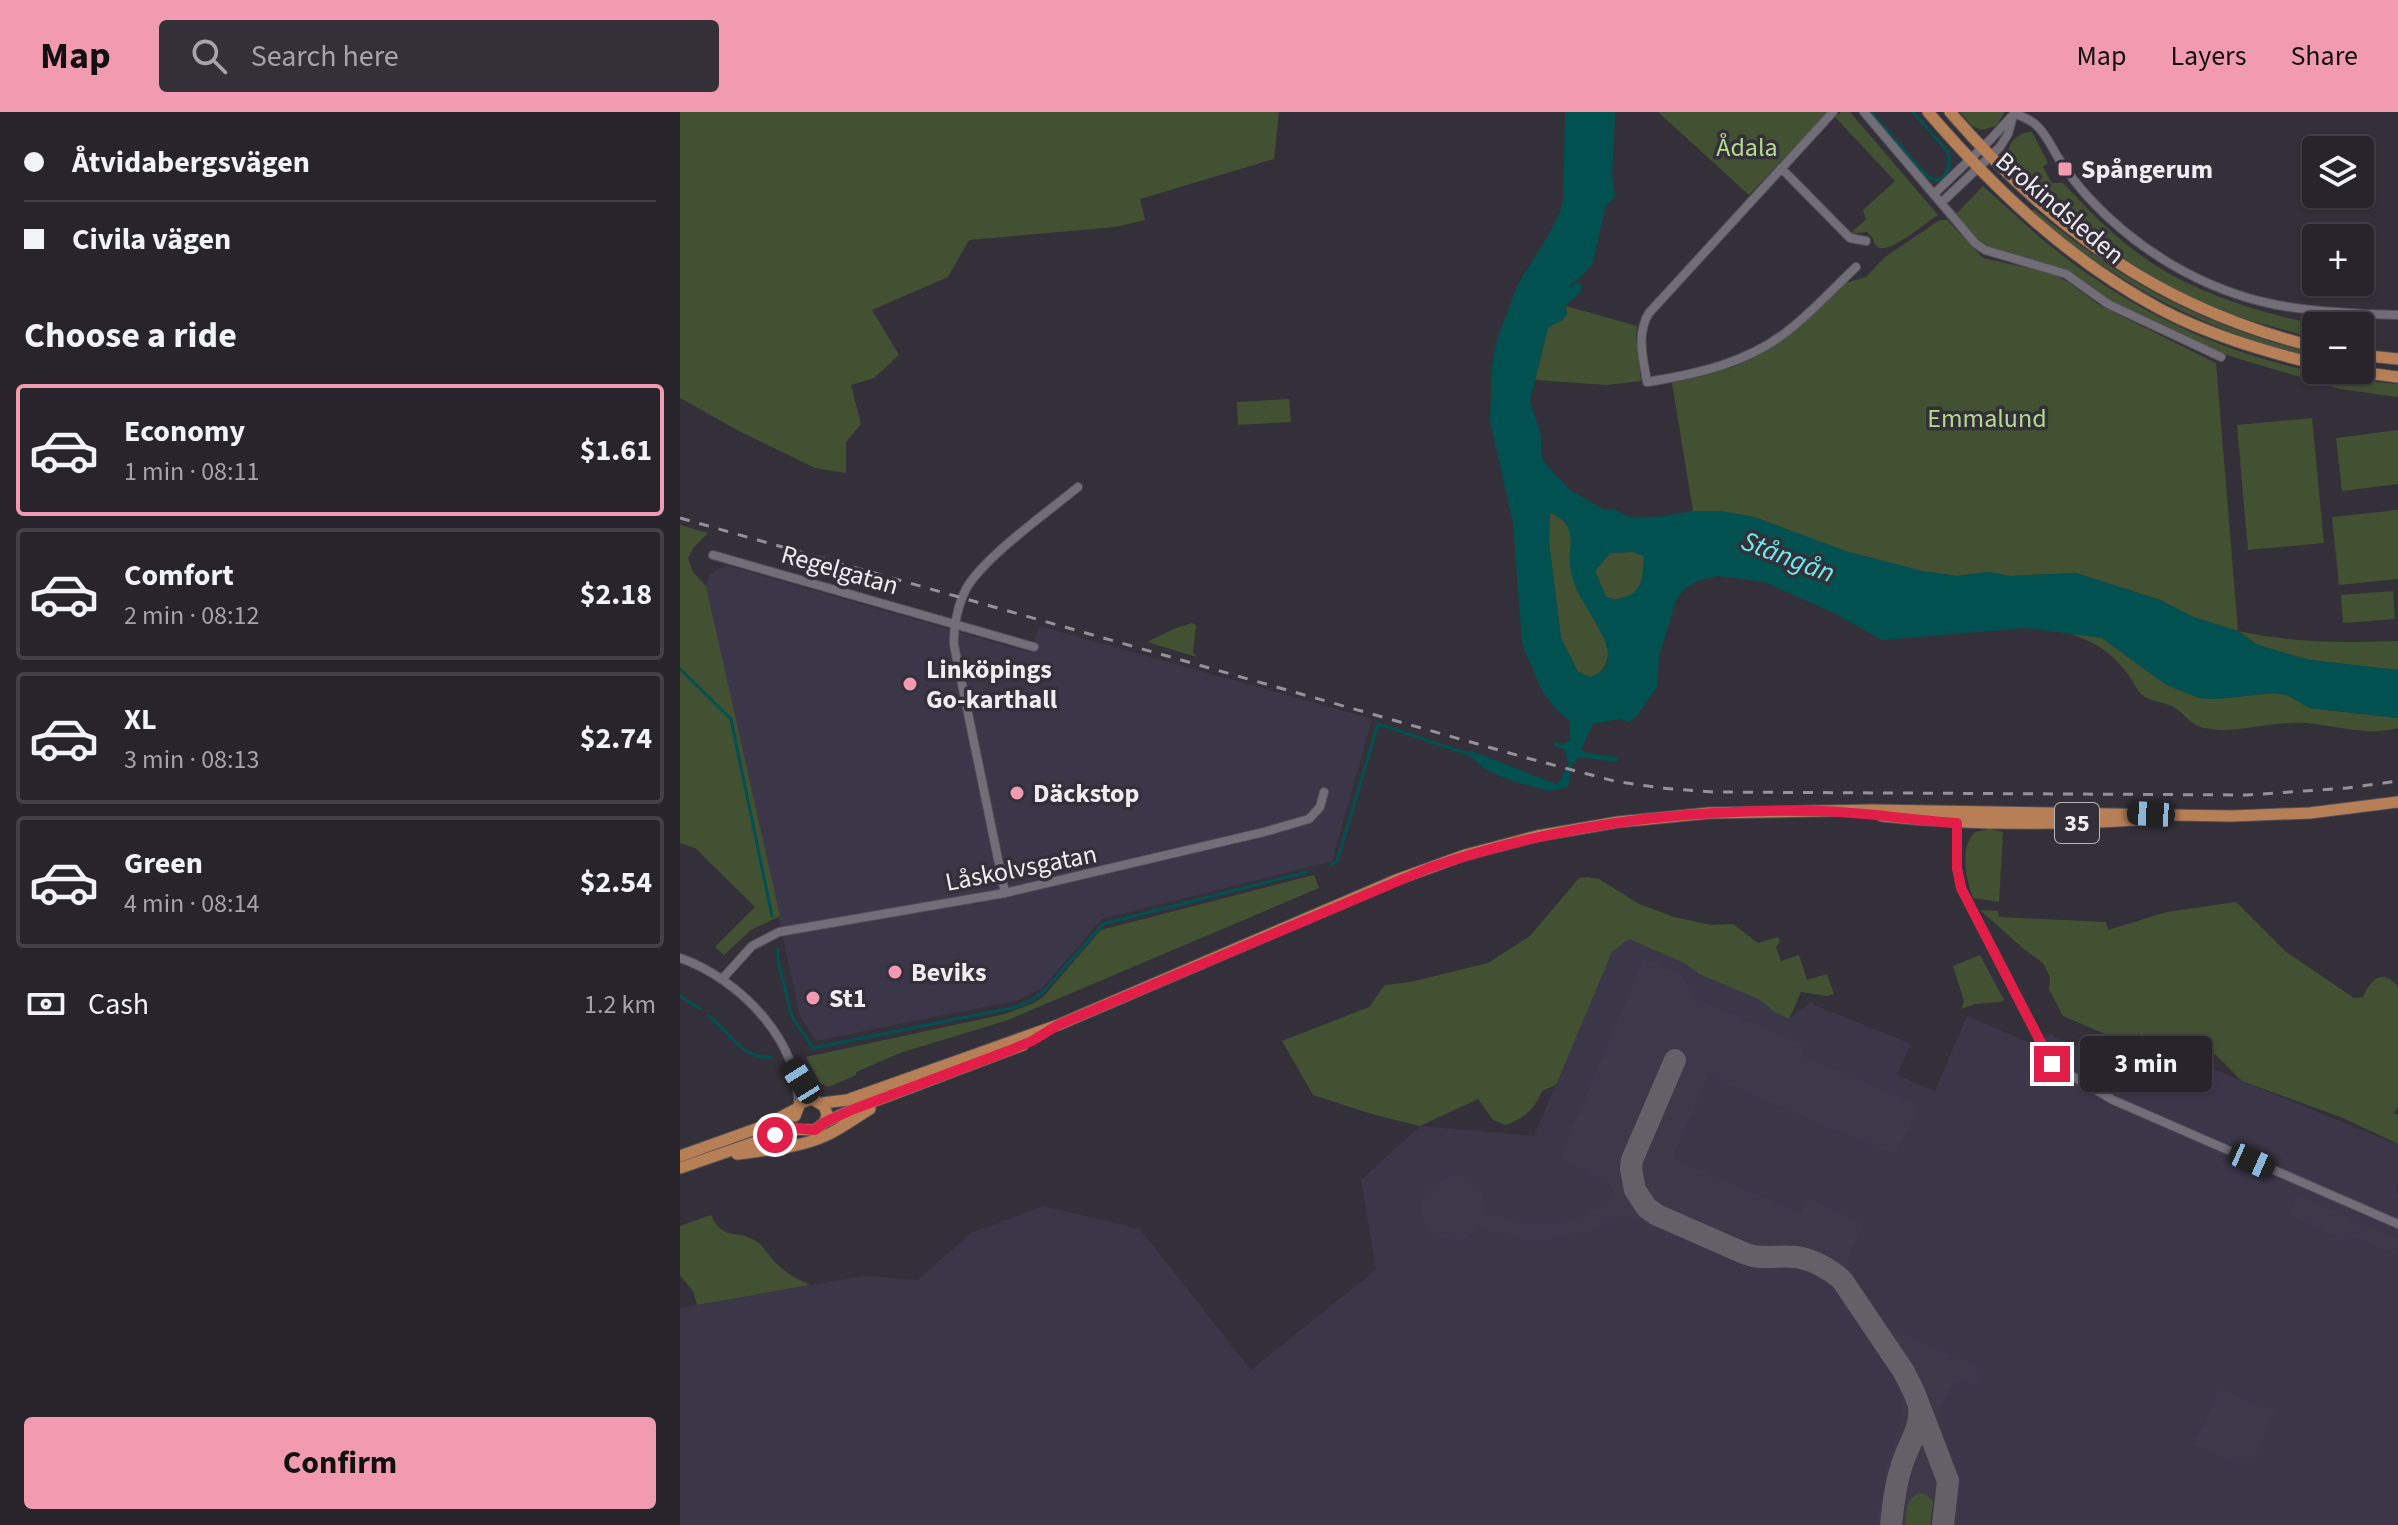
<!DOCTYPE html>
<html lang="en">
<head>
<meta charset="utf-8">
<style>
  :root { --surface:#27242b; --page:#333037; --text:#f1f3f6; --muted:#a4a4a9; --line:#434147; --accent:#f29ab0 }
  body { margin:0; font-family:"Source Sans 3",sans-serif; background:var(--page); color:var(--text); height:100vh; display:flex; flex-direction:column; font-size:30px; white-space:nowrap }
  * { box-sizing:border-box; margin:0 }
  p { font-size:26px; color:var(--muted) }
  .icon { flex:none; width:44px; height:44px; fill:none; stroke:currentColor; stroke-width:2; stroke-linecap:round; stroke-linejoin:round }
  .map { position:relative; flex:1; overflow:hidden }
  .panel { display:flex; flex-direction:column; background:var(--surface); width:680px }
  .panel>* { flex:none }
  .banner { display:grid; align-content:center; height:176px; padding:0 24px; background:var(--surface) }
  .tools { position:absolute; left:1622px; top:24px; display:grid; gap:16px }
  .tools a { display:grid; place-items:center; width:72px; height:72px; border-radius:8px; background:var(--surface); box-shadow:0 2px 6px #0004,0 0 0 2px var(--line); font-size:40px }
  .end { position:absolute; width:36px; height:36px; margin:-18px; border:10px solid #e11d48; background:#fff; box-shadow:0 0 0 4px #fff }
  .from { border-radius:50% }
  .bubble { position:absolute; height:56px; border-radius:8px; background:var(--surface); box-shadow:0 2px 6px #0004,0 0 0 2px var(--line); font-size:26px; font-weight:700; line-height:56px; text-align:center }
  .car { position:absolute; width:24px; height:48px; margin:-24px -12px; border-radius:10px; box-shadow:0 0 6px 2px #0007; background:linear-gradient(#222 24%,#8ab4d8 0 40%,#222 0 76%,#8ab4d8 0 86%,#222 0) }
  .banner b { display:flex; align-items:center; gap:28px; height:76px; font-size:30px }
  .banner b+b { border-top:2px solid var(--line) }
  .banner i { width:20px; height:20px; background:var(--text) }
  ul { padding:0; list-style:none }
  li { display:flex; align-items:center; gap:24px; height:132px; margin:0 16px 12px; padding:0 8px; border:4px solid var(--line); border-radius:8px }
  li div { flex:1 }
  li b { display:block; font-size:30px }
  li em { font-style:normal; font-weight:700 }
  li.current { border-color:var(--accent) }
  li>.icon { width:72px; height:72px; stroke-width:1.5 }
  h2 { padding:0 24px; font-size:36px; line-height:96px }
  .pay { display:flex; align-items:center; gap:20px; height:88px; padding:0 24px; font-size:30px }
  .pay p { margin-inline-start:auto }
  .action { display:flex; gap:16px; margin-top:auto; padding:16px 24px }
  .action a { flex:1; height:92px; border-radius:8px; background:var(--accent); color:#111; font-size:32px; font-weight:700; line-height:92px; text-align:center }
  header { display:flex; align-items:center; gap:48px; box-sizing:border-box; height:112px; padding:0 40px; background:var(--accent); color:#111 }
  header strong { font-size:38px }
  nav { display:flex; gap:44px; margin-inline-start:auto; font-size:28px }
  .search { width:560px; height:72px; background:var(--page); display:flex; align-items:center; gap:20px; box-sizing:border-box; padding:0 28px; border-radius:8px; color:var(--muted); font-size:30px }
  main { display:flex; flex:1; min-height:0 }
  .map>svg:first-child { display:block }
  .industrial { fill:#3b3748 }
  .built { fill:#3e3948 }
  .green { fill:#425132 }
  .water { fill:#025151; fill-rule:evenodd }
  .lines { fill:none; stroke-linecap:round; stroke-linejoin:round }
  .stream { stroke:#025151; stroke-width:3 }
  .taxiway { stroke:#646068; stroke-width:22 }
  .minor-casing { stroke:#524f57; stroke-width:10 }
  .major-casing { stroke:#524f57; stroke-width:13 }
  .minor { stroke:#726e78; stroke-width:8 }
  .major { stroke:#b77f55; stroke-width:11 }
  .rail { stroke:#949198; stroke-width:3; stroke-dasharray:10 10; stroke-linecap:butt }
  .route { stroke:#e11d48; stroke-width:10 }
  .poi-dot { fill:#f29ab0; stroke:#343039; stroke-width:3 }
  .labels { text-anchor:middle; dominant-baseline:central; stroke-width:7; stroke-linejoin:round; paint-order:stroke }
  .shield { fill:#343039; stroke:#b7b4ba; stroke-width:2 }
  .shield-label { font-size:24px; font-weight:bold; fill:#efedf2 }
  .park-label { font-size:26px; fill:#b5da8a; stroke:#343039 }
  .poi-label { font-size:26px; font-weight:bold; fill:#efedf2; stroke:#343039; text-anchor:start }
  .street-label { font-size:26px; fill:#efedf2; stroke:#343039 }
  .water-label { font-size:28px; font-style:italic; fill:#6cecec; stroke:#343039 }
</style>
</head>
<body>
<header>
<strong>Map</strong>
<div class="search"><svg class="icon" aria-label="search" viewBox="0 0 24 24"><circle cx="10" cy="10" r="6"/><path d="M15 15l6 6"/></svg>Search here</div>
<nav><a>Map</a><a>Layers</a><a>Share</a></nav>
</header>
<main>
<section class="panel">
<div class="banner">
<b><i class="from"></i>Åtvidabergsvägen</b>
<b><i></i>Civila vägen</b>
</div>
<h2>Choose a ride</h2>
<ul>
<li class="current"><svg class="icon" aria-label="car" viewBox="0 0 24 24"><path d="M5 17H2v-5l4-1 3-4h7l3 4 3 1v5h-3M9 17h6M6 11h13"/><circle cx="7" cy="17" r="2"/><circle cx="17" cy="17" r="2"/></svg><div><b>Economy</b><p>1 min · 08:11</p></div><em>$1.61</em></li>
<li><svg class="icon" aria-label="car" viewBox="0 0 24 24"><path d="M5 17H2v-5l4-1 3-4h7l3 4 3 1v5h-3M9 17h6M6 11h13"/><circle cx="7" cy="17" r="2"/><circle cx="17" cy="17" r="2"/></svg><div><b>Comfort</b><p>2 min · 08:12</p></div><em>$2.18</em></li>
<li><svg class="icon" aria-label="car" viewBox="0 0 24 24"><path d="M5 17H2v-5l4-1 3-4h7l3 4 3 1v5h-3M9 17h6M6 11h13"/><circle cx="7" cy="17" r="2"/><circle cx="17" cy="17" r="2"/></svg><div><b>XL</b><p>3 min · 08:13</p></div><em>$2.74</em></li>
<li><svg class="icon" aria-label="car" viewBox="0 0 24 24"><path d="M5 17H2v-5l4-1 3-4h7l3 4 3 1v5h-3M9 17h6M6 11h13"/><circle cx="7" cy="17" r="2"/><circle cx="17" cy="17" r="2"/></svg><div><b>Green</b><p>4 min · 08:14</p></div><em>$2.54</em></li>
</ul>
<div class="pay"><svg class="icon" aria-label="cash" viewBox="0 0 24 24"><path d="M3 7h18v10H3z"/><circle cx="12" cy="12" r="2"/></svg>Cash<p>1.2 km</p></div>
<div class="action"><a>Confirm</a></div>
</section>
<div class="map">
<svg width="1718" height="1413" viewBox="0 0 1718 1413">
  <rect width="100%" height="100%" fill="#343039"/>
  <path class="industrial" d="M 46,453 L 351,541 L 359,514 L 692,607 L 652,749 L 422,807 L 361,877 L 338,888 L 136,929 L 120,904 L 26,474 L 30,462 Z
    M 949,827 L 1006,852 L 1019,862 L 1080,888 L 1093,899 L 1109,907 L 1130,891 L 1231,932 L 1217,963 L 1255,979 L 1287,904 L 1350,931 L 1371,923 L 1421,944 L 1422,956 L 1441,953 L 1443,964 L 1462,972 L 1479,935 L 1718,1033 L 1718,1072 L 1715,1081 L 1718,1083 L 1718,1413 L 0,1413 L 0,1196 L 183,1164 L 238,1168 L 291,1121 L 363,1094 L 460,1117 L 571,1258 L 696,1158 L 681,1068 L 740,1014 L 854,1024 L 932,840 Z"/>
  <path class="built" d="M 964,847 L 1002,863 L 1015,886 L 1124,933 L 1121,943 L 1238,993 L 1216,1043 L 1028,964 L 992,1046 L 1120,1101 L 1127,1086 L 1184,1112 L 1168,1147 L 1168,1154 L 1212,1224 L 1215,1223 L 1216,1219 L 1305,1258 L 1298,1272 L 1283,1268 L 1273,1272 L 1260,1297 L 1260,1310 L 1281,1369 L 1276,1413 L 1250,1413 L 1253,1397 L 1230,1387 L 1225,1413 L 1196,1413 L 1206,1356 L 1220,1312 L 1222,1287 L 1212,1260 L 1163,1185 L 1149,1171 L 1116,1157 L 1076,1158 L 948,1104 L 935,1105 L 912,1118 L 872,1126 L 840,1126 L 799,1115 L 787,1125 L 776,1128 L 766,1127 L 756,1123 L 748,1116 L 743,1106 L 743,1086 L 749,1077 L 766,1066 L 776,1065 L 786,1067 L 795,1073 L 801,1081 L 805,1101 L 842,1112 L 877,1112 L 902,1104 L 924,1094 L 932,1087 L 934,1078 L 925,1066 L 879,1047 Z
    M 1617,1083 L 1718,1127 L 1718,1143 L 1671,1124 L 1664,1128 L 1608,1103 Z
    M 1539,1276 L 1595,1301 L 1578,1340 L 1561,1354 L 1514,1333 Z"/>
  <path class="green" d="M 0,0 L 599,0 L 594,47 L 460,87 L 465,108 L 435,115 L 289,128 L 268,165 L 192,198 L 219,243 L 194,266 L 171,273 L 181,312 L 166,330 L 166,361 L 135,356 L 57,318 L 0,286 Z
    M 978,0 L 1148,0 L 1069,83 Z
    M 1161,0 L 1170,0 L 1258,103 C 1245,111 1218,135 1204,136 C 1198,137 1197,134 1193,130 L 1194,128 L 1187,120 L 1170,122 L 1186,107 L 1183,98 L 1215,69 L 1155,5 Z
    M 1280,0 L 1325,0 L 1316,14 L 1302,18 L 1292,14 Z
    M 1352,20 L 1368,51 L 1363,55 L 1372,71 L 1383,71 C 1404,93 1425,116 1450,135 C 1499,175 1564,196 1625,210 L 1622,223 L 1554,204 L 1495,178 L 1434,143 L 1384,105 L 1329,56 C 1324,37 1332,21 1352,20 Z
    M 1303,74 C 1332,100 1360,127 1391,150 C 1487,221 1599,263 1718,272 L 1718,285 L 1660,277 L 1543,242 L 1431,189 L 1384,157 L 1317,140 L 1298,127 L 1276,102 Z
    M 1354,97 C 1443,171 1524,214 1636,242 L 1636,247 C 1520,216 1444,177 1352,100 Z
    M 1260,108 L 1267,108 L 1303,146 L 1367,160 L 1388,170 L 1421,194 L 1536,251 L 1558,519 C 1612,531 1664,531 1718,529 L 1718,558 L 1630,548 L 1601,540 L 1576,532 L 1558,519 L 1513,505 L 1480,488 L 1396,461 L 1330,464 L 1308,460 L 1277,464 L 1242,459 L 1168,440 L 1074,405 L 1040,399 L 1013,399 L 992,271 L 1028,263 L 1053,255 L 1084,240 L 1115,219 L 1165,171 L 1186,165 L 1205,145 Z
    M 886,194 L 957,214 L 956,223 L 961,269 L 927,273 L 855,268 L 868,215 L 882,208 L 887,202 Z
    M 609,287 L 611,310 L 558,313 L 557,290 Z
    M 1632,306 L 1644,431 L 1568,438 L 1557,313 Z
    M 1718,318 L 1718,372 L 1662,379 L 1656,326 Z
    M 1718,398 L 1718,467 L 1659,473 L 1652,405 Z
    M 870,400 C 884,407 894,417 891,434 C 890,441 889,438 890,446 C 894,463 903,481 909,498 C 914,512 926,521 928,537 C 929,550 923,561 911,565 L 898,560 L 881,526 L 869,430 Z
    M 0,413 L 28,421 L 13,436 L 8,446 L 13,460 L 26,474 L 100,804 L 71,818 L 44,843 L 35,835 L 75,795 L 15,736 L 0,731 Z
    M 953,440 L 965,444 C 961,462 966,477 946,485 C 937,488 934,488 926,485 L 915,459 L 930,441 Z
    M 1713,479 L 1715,507 L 1663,511 L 1661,483 Z
    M 512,511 L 516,513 L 513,540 L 517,545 L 467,530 L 496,516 Z
    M 1389,521 L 1422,526 L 1485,572 L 1519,586 L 1537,587 L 1593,581 L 1607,583 L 1630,596 L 1718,606 L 1718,616 C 1681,626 1647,609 1610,611 C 1582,612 1551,622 1525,616 C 1510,613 1506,603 1495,596 C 1485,589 1471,591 1461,582 C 1456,577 1453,568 1448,562 C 1428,538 1418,532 1389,521 Z
    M 1310,717 L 1323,720 L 1319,790 L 1293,786 C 1286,767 1279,735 1295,720 Z
    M 634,763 L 639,776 L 328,908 L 220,941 L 176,960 L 176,963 L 148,975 L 140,971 L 126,945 L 325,902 L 354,891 L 363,885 L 421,818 Z
    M 907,765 L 919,767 L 959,792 L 994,805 L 1031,813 L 1053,812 L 1078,831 L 1098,825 L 1100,830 L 1096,835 L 1101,849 L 1119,843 L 1127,868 L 1147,862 L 1154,882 L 1147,884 L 1121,880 L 1109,907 L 1093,899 L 1080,888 L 1019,862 L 1006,852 L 949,827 L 932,840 L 876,973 L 862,979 C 854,998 845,1005 826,1013 L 813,1008 L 798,987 L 740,1014 L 695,1003 L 633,983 L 602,929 L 689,895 L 705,873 L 730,870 L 808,851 L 850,824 L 899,766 Z
    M 1556,790 L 1605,839 L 1674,886 L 1683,885 C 1691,868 1701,856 1718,874 L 1718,995 L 1714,1001 L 1718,1003 L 1718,1032 L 1663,1006 L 1562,969 L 1531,938 L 1516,929 L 1513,948 L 1458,921 L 1453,934 L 1383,904 L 1369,877 L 1370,865 L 1363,851 L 1345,838 L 1300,798 L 1318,799 L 1319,805 L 1426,810 L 1428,818 L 1487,800 Z
    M 1300,843 L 1324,888 L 1321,890 L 1295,892 L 1281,897 L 1284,889 L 1273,854 Z
    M 31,1103 C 44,1131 58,1116 77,1130 C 86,1136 90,1147 98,1153 C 107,1162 119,1168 130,1173 L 17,1193 L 13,1179 L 0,1163 L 0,1114 Z
    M 1240,1381 L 1247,1383 L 1253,1390 L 1250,1413 L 1225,1413 C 1227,1399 1225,1386 1240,1381 Z"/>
  <path class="water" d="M 885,0 L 935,0 L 935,9 L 932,63 L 935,84 L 925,96 L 913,151 L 900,166 L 889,174 L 891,176 L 895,171 L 901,171 L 901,180 L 886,193 L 887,202 L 882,208 L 868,216 L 850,289 L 861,324 L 861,342 L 865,351 L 890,378 L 923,397 L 936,398 L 951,406 L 984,404 L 1013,399 L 1040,399 L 1074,405 L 1168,440 L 1242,459 L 1277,464 L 1308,460 L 1330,464 L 1396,461 L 1480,488 L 1513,505 L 1558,519 L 1576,532 L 1601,540 L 1630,548 L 1718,558 L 1718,606 L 1630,596 L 1607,583 L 1593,581 L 1537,587 L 1519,586 L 1485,572 L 1422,526 L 1346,516 L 1202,528 L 1154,501 L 1084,470 L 1037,464 L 1018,469 L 1004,477 L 996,489 L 979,544 L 977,575 L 956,605 L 949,610 L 940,607 L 913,612 L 901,638 L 907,641 L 938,645 L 937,650 L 898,645 L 895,652 L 892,652 L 888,675 L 869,679 C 848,673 794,662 789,638 L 876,672 L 879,670 L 889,652 L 884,637 L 874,634 L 874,630 L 884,632 L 890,629 L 890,609 L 878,599 L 863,581 L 842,532 L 833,411 L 810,309 L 812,253 L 817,227 L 838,172 L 868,124 L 880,100 L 883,88 ZM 870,401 C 890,408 892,420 890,440 C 888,450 892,467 896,476 C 904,498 954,551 911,565 L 898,560 L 881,526 L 869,430 ZM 953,440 L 964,444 C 961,462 966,477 946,485 C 937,488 934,488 926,485 L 915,459 L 930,441 Z"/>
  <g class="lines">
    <path class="stream" d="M 1191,0 L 1246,63 L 1254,68 L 1261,67 C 1269,58 1272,52 1268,40 L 1233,0
      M 0,557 L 51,607 L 92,804
      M 651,753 L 657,749 L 698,612 L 791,643
      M 98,837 L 98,848 L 112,905 L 133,936 L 336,895 L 352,888 L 362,881 L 423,812 L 627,760
      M 0,884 L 20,897
      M 29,904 C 49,919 62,948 91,945"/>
    <path class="taxiway" d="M 995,948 L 952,1048 L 951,1057 L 955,1078 L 967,1096 L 977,1103 L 1066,1142 C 1082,1148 1099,1143 1116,1145 C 1132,1147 1150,1157 1162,1168 L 1224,1260 L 1234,1280 L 1268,1369 L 1263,1413
      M 1211,1413 C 1213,1394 1215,1374 1221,1356 C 1226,1336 1242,1316 1239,1295"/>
    <defs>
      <path id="minor" d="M 1153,0 L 969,201 C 956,222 963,246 967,270 C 1017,262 1068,251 1109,218 C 1133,199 1154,176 1176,155
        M 1184,0 L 1295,131 L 1305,138 L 1386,162 L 1428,192 L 1541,245
        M 1334,1 C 1341,4 1349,7 1355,12 C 1366,21 1372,36 1379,47 C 1388,61 1398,74 1409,86 C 1458,139 1525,179 1597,193 C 1637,200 1677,202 1718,203
        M 1101,56 L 1170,126 L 1186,129
        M 1254,82 L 1311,27 L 1331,5
        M 1261,91 L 1320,35 L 1328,22 L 1334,0
        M 33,443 L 354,535
        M 1277,705 L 1277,756 L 1281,776 L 1372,952 L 1433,988 L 1718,1112
        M 325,781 L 274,533 C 273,515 278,493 286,477 C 304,445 368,400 398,375
        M 0,846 C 58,866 120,928 118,993
        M 43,866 L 72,834 L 99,820 L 325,781 L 584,720 L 629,707 L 640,695 L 644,680
        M 115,960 L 136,987"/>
      <path id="major" d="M 1248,0 C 1315,78 1389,148 1480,197 C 1529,223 1583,239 1636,252
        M 1270,0 C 1372,118 1483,198 1636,235
        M 1680,243 L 1718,247
        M 1664,258 L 1718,265
        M 1202,704 C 1286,713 1371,713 1456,708
        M 142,991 L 167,988 L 378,913 L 716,768 L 785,743 L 857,724 L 938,710 L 1029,701 L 1192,698 L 1552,704 L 1630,701 L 1718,690
        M 115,1004 L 120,991 L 132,987 L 144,994 L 147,1002 L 145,1010
        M 57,1042 C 86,1038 118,1036 145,1024 C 161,1017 175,1006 190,997
        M 0,1044 L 84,1014 L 116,997
        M 0,1056 L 87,1026 L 108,1017 L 135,1018 L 145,1010 L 174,997 L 343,933"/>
    </defs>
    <use href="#minor" class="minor-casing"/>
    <use href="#major" class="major-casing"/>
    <use href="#minor" class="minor"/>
    <use href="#major" class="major"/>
    <path class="rail" d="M 0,406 L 847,646 L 934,669 L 981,676 L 1034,680 L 1567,683 L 1667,676 L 1718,669"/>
  </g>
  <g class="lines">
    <path class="route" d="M 95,1023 L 113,1016 L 135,1018 L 145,1010 L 174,997 L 328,939 L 352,929 L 378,913 L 749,756 C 874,713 1005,696 1138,699 C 1184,700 1230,708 1277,711 L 1277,756 L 1281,776 L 1372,952"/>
  </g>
  <g class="poi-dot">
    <rect x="1377" y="49" width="16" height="16" rx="4"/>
    <circle cx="230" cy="572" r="8"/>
    <circle cx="337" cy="681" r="8"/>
    <circle cx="215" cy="860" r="8"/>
    <circle cx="133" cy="886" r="8"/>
  </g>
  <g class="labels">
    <rect class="shield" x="1375" y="691" width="44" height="40" rx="6"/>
    <g class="shield-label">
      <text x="1397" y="711">35</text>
    </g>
    <g class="park-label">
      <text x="1067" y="35">Ådala</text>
      <text x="1307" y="306">Emmalund</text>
    </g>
    <g class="poi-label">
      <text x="1401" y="57">Spångerum</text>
      <text x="246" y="557">Linköpings<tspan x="246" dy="30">Go-karthall</tspan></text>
      <text x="353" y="681">Däckstop</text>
      <text x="231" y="860">Beviks</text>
      <text x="149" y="886">St1</text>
    </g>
    <g class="street-label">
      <text transform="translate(1380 96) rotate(40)">Brokindsleden</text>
      <text transform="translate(160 458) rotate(16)">Regelgatan</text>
      <text transform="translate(341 756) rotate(-11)">Låskolvsgatan</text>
    </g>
    <g class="water-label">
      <text transform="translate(1108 445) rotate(21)">Stångån</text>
    </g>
  </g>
</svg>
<div class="tools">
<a><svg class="icon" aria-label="layers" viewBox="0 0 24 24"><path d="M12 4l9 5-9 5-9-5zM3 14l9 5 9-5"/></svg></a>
<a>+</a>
<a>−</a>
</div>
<i class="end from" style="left:95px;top:1023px"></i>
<i class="end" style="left:1372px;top:952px"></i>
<div class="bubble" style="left:1400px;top:924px;width:132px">3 min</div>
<i class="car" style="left:1471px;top:702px;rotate:273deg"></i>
<i class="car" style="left:121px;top:969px;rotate:328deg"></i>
<i class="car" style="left:1572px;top:1049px;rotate:114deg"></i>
</div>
</main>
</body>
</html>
